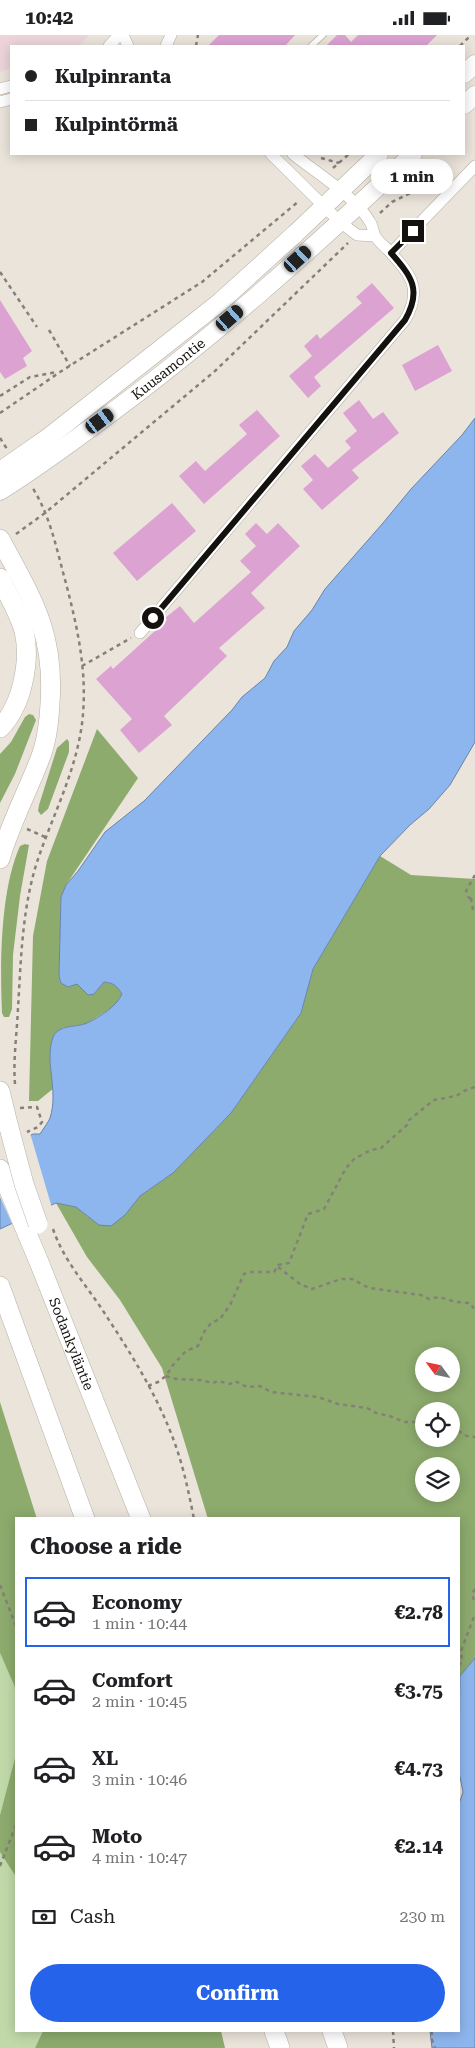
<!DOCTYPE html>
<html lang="en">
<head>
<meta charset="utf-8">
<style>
  :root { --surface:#fff; --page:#f2f2f2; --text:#202124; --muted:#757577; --line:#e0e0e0; --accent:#2563eb }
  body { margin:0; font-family:"Roboto Serif",serif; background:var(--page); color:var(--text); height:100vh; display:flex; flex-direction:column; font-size:19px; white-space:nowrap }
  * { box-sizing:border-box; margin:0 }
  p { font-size:16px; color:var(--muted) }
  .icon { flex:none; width:28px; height:28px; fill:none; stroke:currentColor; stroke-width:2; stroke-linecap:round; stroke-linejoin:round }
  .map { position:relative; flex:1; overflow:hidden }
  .drawer { position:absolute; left:15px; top:1482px; width:445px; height:515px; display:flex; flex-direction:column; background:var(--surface); border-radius:0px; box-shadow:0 2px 12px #0003 }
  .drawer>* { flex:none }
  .banner { position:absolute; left:10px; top:10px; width:455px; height:110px; border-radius:0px; box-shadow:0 2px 12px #0003; display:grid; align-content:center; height:110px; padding:0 15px; background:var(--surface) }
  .needle { width:32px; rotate:303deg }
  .fabs { position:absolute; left:415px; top:1312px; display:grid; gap:10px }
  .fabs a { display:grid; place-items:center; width:45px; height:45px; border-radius:50%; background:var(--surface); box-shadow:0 2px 12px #0003; font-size:25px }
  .end { position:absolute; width:22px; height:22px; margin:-11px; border:6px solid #14110e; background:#fff; box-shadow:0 0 0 2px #fff }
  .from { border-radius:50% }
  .bubble { position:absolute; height:35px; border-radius:18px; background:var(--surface); box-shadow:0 2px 12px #0003; font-size:16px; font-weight:700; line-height:35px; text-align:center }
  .car { position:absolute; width:15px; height:30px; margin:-15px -8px; border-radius:6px; box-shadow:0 0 4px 1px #0007; background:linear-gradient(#222 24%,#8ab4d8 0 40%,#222 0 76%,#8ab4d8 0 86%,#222 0) }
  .banner b { display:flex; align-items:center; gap:18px; height:48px; font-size:19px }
  .banner b+b { border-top:1px solid var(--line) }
  .banner i { width:12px; height:12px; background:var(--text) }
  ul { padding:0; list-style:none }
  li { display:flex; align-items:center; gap:15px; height:70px; margin:0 10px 8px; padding:0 5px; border:2px solid transparent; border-radius:0px }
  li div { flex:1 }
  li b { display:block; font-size:19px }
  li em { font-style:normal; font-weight:700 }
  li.selected { border-color:var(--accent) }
  li>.icon { width:45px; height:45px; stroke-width:1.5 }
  h2 { padding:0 15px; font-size:22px; line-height:60px }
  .pay { display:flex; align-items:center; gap:12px; height:55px; padding:0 15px; font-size:19px }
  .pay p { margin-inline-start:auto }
  .button { display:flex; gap:10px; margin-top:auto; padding:10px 15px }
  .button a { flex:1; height:58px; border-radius:30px; background:var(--accent); color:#fff; font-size:20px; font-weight:700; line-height:58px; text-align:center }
  .status { display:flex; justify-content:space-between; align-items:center; height:35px; padding:0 25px; background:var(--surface); direction:ltr }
  .status svg { height:14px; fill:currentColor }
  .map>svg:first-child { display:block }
  .medical { fill:#edd4db }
  .green { fill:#c1d9a9 }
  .forest { fill:#8dab6d; fill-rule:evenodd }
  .water { fill:#8eb6ee; stroke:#6984ab }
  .pier { fill:#ebe4db }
  .building { fill:#dca2d2 }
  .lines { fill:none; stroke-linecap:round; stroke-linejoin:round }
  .service-casing { stroke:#b5afa6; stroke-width:7 }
  .minor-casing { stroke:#b5afa6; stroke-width:12 }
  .primary-casing { stroke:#b5afa6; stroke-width:19 }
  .trunk-casing { stroke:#b5afa6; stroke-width:20 }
  .path { stroke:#86807a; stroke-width:2.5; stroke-dasharray:4 4; stroke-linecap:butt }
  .service { stroke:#fff; stroke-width:5.5 }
  .minor { stroke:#fff; stroke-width:11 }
  .primary { stroke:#fff; stroke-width:18 }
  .trunk { stroke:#fff; stroke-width:19 }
  .trunk-bridge-casing { stroke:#b5afa6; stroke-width:20; stroke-linecap:butt }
  .trunk-bridge { stroke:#fff; stroke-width:19 }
  .route { stroke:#14110e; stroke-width:6 }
  .labels { text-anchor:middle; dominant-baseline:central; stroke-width:4; stroke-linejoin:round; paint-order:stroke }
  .street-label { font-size:14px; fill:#14110e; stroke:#ebe4db }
</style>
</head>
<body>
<div class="status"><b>10:42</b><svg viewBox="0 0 49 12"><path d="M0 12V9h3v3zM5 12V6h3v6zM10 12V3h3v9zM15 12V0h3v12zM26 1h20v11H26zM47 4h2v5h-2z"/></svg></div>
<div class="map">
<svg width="475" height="2013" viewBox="0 0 475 2013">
  <rect width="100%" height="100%" fill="#ebe4db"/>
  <path class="medical" d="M 0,0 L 89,0 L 79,11 L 11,11 L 11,33 L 0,37 Z"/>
  <path class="green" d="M 0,1618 L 14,1650 L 16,1660 L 16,1719 L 0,1780 Z
    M 0,1817 L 16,1842 L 16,1996 L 43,1996 L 35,2013 L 0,2013 Z"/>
  <path class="forest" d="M 29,679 L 33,680 L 36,685 L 15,739 L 0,768 L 0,719 L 11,707 L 25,682 Z
    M 97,694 L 138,743 L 66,850 L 61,862 L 59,941 L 61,948 L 68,952 L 77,949 L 94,959 L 104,947 C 114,948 117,951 122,959 L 118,969 L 86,989 L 62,993 L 50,1026 L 54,1053 L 38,1066 L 29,1066 L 33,901 L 47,826 Z
    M 67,704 L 69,707 L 69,717 L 48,774 L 41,780 L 38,776 L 39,770 L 57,713 Z
    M 25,809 L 29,810 L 20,861 L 13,920 L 12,974 L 9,982 L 4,982 L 2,978 C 0,929 0,856 20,811 Z
    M 380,821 L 411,840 L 475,844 L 475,1623 L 460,1641 L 459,1656 L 459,1484 L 208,1484 L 162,1333 L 120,1265 L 87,1222 L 56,1168 L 76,1172 L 99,1190 L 125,1180 L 140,1161 L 173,1138 L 231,1078 L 301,978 L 313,934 ZM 424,1321 L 451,1321 L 451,1349 L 424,1349 ZM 424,1376 L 451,1376 L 451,1404 L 424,1404 ZM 424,1431 L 451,1431 L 451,1459 L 424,1459 Z
    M 0,1367 L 37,1484 L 16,1484 L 16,1660 L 14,1650 L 0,1618 Z
    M 16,1719 L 16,1842 L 0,1817 L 0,1780 Z
    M 43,1996 L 221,1996 L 225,2013 L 35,2013 Z"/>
  <path class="water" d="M 475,383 L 475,707 L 450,750 L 429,774 L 410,790 L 380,821 L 313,934 L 301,978 L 231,1078 L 173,1138 L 140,1161 L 125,1180 L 111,1191 L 99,1190 L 76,1172 L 56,1168 L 0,1194 L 0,1116 L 33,1099 L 40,1099 C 43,1094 48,1088 50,1083 C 59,1055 44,1027 53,1002 C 59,989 76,993 87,988 C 100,982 116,972 122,959 C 117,951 114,948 104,947 L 94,959 L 88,960 L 77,949 L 68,952 L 61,948 L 59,941 L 61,862 L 66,850 L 78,836 L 105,797 L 144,766 L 232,675 L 242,662 L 265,643 L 274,626 L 287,612 L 294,596 L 312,575 L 325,554 L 383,488 L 411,454 L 462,400 Z
    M 475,1623 L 475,2013 L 432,2013 L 430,1996 L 459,1996 L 459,1769 L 463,1757 L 459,1737 L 460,1641 Z"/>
  <path class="pier" d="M 30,1098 L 52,1173 L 13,1191 L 0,1162 L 0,1113 Z"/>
  <path class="building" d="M 219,0 L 295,0 L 285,11 L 208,11 Z
    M 337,0 L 345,0 L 351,7 L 358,0 L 437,0 L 426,11 L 326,11 Z
    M 372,248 L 394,273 L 314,342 L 321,351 L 308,363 L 289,341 L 312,321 L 304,311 L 317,299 L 320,304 L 362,268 L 356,262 Z
    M 0,265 L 32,316 L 23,323 L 27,331 L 5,344 L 0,337 Z
    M 438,310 L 452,336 L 415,356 L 402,330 Z
    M 359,365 L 373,384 L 383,377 L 399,398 L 352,435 L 359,443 L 322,475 L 303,454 L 313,445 L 301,431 L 315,419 L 328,433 L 351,413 L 345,406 L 357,396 L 343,378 Z
    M 257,375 L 280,401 L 204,469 L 179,441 L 196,426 L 205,436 L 247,399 L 239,390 Z
    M 172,468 L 196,496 L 137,546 L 113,518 Z
    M 256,488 L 267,499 L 278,488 L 300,511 L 251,558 L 265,573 L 219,613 L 227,621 L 164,681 L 172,690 L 139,718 L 120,695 L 132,684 L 96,644 L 111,631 L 113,634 L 167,585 L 165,583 L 180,571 L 194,588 L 251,537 L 240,526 L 256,511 L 245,499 Z"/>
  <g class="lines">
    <defs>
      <path id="service" d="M 311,11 L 323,0"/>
      <path id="minor" d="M 123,0 L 128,11
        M 109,11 L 119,0
        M 166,11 L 171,0
        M 0,54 L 11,51
        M 0,67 L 11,64
        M 271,119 L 340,187 L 357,200 L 375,201
        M 391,218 L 475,131
        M 140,598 L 405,285 C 423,254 411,239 388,215 C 384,211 378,206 375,201 C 373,197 373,191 370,187 C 355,161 316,138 293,119"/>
      <g id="primary">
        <path d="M 464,39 L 475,29"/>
        <path d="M 464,70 L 475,60"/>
        <path d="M 0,436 L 50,401 L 220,267 L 296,198 L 379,119"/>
        <path id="s1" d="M 0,456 C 33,435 65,412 96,389 C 209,307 312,214 413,119"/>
      </g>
      <g id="trunk">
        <path d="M 0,504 C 32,564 55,597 50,669 C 49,687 47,705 41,721 C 28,756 10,789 0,824"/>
        <path d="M 0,543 C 8,560 19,578 24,596 C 31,626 22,671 0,693"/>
        <path d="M 0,1056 L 7,1085"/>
        <path id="s2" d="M 0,1134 L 39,1227 L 141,1484"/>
        <path d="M 0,1251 L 85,1484"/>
        <path d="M 274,1996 L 280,2013"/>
        <path d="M 332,1996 L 338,2013"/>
      </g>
    </defs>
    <use href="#service" class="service-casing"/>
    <use href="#minor" class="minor-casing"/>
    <use href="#primary" class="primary-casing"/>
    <use href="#trunk" class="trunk-casing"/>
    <path class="path" d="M 196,11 L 198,0
      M 460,11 L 471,0
      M 321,123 L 339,128
      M 426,126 L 435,146
      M 333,133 L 349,119
      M 380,178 L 392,167 L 446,141
      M 0,237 L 37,292
      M 49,295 L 70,331
      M 0,361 L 30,342 L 57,337
      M 0,378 L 60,337 L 202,247 L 299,166
      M 0,403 L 7,414
      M 16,499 L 45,478 L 215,336 L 348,208
      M 82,631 L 131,603
      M 27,794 L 45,802
      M 475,840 L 466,856 L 469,863 L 475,863
      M 471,863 L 473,875 L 475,875
      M 15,1049 C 13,1024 17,998 18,973 C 21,925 22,874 37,827 C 53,779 79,731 83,679 C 87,632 76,586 64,541 C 56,511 49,478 32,452
      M 20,1073 L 37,1072 L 42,1087 L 38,1092 L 27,1097
      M 53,1194 C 64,1227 89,1253 107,1282 C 136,1326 165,1374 180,1424 C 186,1444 190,1464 194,1484
      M 278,1232 L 300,1249 L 312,1254 L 341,1244 L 352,1244 L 369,1253 L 421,1260 L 429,1264 L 439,1262 L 456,1267 L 470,1268 L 475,1275
      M 166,1341 L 176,1344 L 200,1345 L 213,1348 L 218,1346 L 230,1349 L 235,1346 L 247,1352 L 260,1351 L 271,1357 L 318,1362 L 338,1369 L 367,1373 L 376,1378 L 390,1381 L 404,1387 L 424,1387
      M 148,1351 L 158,1347 L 166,1341 L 173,1330 L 186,1316 L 198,1311 L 204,1297 L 211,1288 L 220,1284 L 230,1270 L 244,1239 L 249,1237 L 274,1237 L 278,1230 L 289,1228 L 308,1179 L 324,1174 L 346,1133 L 354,1124 L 371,1115 L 381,1113 L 407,1090 L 408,1086 L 434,1065 L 456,1061 L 466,1055 L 475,1052
      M 451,1392 L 467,1401 L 475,1402
      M 0,1550 L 16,1591
      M 475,1554 L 472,1559 L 475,1569
      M 459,1631 L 462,1625 L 461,1616 L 475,1579
      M 0,1831 L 16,1790
      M 393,1996 L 394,2013
      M 432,1996 L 431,2002 L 435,2013"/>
    <use href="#service" class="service"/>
    <use href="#minor" class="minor"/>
    <use href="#primary" class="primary"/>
    <use href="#trunk" class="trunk"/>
    <defs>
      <path id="trunk-bridge" d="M 7,1085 L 24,1149 L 38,1189"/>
    </defs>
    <use href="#trunk-bridge" class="trunk-bridge-casing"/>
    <use href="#trunk-bridge" class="trunk-bridge"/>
  </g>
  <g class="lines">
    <path class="route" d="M 153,583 L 405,285 C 422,255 412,242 391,218 L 413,196"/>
  </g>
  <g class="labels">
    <g class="street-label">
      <text stroke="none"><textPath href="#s1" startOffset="208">Kuusamontie</textPath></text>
      <text stroke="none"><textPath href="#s2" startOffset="189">Sodankyläntie</textPath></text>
    </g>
  </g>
</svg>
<div class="fabs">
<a><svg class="needle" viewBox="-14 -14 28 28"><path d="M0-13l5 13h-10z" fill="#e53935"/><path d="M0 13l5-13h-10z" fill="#757577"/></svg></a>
<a><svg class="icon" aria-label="locate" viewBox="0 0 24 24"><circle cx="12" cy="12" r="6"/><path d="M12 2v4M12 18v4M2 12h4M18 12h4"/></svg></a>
<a><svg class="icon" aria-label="layers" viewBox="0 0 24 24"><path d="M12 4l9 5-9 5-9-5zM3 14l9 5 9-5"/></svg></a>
</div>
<i class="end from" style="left:153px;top:583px"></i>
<i class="end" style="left:413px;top:196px"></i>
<div class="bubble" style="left:371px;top:124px;width:82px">1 min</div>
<i class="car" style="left:298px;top:224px;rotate:48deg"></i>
<i class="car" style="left:230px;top:283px;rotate:49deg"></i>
<i class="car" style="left:100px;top:386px;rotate:54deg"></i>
<div class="banner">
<b><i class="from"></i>Kulpinranta</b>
<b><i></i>Kulpintörmä</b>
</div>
<section class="drawer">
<h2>Choose a ride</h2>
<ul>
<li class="selected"><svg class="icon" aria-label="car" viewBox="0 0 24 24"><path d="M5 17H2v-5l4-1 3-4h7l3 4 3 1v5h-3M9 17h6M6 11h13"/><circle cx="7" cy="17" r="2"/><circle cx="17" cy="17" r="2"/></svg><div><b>Economy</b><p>1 min · 10:44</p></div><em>€2.78</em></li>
<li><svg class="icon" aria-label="car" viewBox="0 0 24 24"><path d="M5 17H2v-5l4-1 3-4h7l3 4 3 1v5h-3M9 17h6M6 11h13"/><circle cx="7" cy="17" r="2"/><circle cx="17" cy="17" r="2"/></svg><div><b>Comfort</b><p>2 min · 10:45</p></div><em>€3.75</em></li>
<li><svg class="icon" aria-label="car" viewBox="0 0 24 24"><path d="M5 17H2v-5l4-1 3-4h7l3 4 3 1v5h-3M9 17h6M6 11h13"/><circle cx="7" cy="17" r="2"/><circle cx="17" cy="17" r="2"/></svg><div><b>XL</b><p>3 min · 10:46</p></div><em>€4.73</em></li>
<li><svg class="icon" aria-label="car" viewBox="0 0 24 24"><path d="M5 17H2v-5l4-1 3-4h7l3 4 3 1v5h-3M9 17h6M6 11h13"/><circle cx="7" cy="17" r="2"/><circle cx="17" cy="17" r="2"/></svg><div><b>Moto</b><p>4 min · 10:47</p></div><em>€2.14</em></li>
</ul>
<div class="pay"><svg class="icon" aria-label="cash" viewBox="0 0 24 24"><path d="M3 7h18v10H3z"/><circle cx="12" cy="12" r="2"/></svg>Cash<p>230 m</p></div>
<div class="button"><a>Confirm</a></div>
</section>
</div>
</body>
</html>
